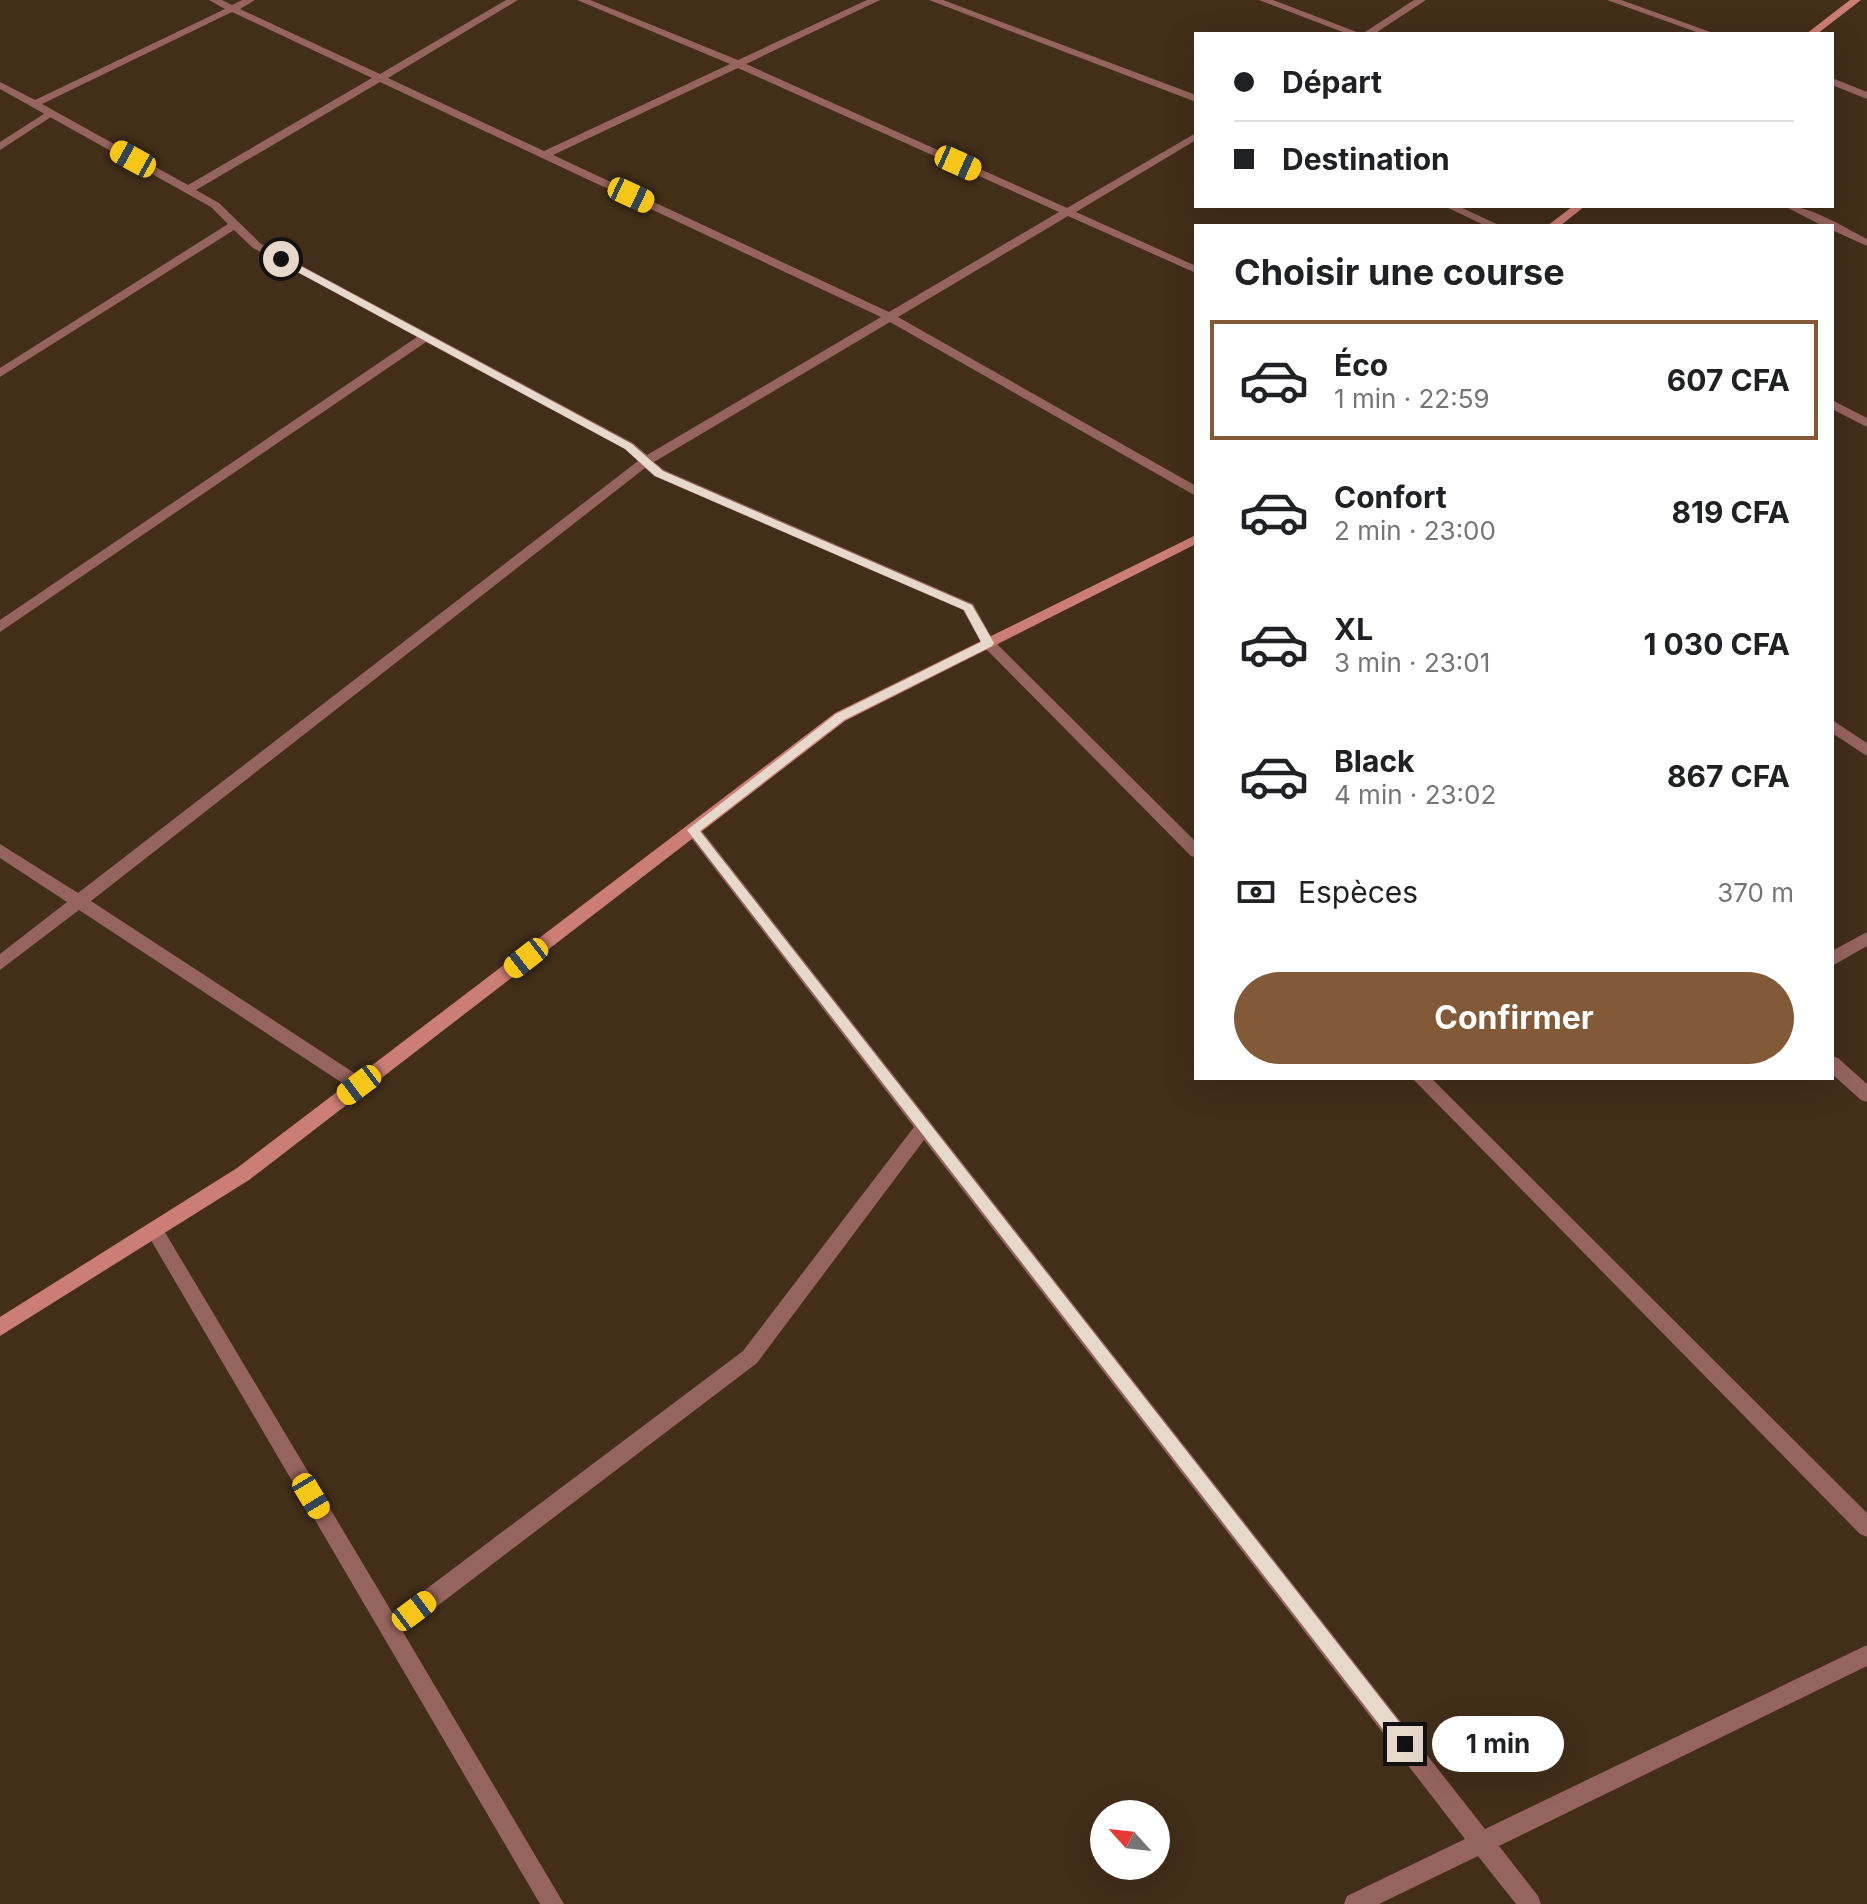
<!DOCTYPE html>
<html lang="fr">
<head>
<meta charset="utf-8">
<style>
  :root { --surface:#fff; --page:#f6f6f6; --text:#202124; --muted:#757577; --line:#e0e0e0; --accent:#825a38 }
  body { margin:0; font-family:Inter,sans-serif; background:var(--page); color:var(--text); height:100vh; display:flex; flex-direction:column; font-size:30px; white-space:nowrap }
  * { box-sizing:border-box; margin:0 }
  p { font-size:26px; color:var(--muted) }
  .icon { flex:none; width:44px; height:44px; fill:none; stroke:currentColor; stroke-width:2; stroke-linecap:round; stroke-linejoin:round }
  .map { position:relative; flex:1; overflow:hidden }
  .panel { position:absolute; left:1194px; top:224px; width:640px; height:856px; display:flex; flex-direction:column; background:var(--surface); border-radius:0px; box-shadow:0 8px 32px #0002 }
  .panel>* { flex:none }
  .guide { position:absolute; left:1194px; top:32px; width:640px; height:176px; border-radius:0px; box-shadow:0 8px 32px #0002; display:grid; align-content:center; height:176px; padding:0 40px; background:var(--surface) }
  .needle { width:52px; rotate:297deg }
  .buttons { position:absolute; left:1090px; top:1800px; display:grid; gap:16px }
  .buttons a { display:grid; place-items:center; width:80px; height:80px; border-radius:50%; background:var(--surface); box-shadow:0 8px 32px #0002; font-size:40px }
  .end { position:absolute; width:36px; height:36px; margin:-18px; border:10px solid #e6d9cc; background:#111; box-shadow:0 0 0 4px #111 }
  .from { border-radius:50% }
  .bubble { position:absolute; height:56px; border-radius:28px; background:var(--surface); box-shadow:0 8px 32px #0002; font-size:26px; font-weight:700; line-height:56px; text-align:center }
  .car { position:absolute; width:24px; height:48px; margin:-24px -12px; border-radius:10px; box-shadow:0 0 6px 2px #0007; background:linear-gradient(#f5c518 24%,#345 0 40%,#f5c518 0 76%,#345 0 86%,#f5c518 0) }
  .guide b { display:flex; align-items:center; gap:28px; height:76px; font-size:30px }
  .guide b+b { border-top:2px solid var(--line) }
  .guide i { width:20px; height:20px; background:var(--text) }
  ul { padding:0; list-style:none }
  li { display:flex; align-items:center; gap:24px; height:120px; margin:0 16px 12px; padding:0 24px; border:4px solid transparent; border-radius:0px }
  li div { flex:1 }
  li b { display:block; font-size:30px }
  li em { font-style:normal; font-weight:700 }
  li.active { border-color:var(--accent) }
  li>.icon { width:72px; height:72px; stroke-width:1.5 }
  h2 { padding:0 40px; font-size:36px; line-height:96px }
  .pay { display:flex; align-items:center; gap:20px; height:88px; padding:0 40px; font-size:30px }
  .pay p { margin-inline-start:auto }
  .cta { display:flex; gap:16px; margin-top:auto; padding:16px 40px }
  .cta a { flex:1; height:92px; border-radius:48px; background:var(--accent); color:#fff; font-size:32px; font-weight:700; line-height:92px; text-align:center }
  .map>svg:first-child { display:block }
  .lines { fill:none; stroke-linecap:round; stroke-linejoin:round }
  .lane { fill:#96645e; fill-rule:evenodd }
  .street { fill:#96645e; fill-rule:evenodd }
  .secondary { fill:#cc7d75; fill-rule:evenodd }
  .route { fill:#e6d9cc }
</style>
</head>
<body>
<div class="map">
<svg width="1867" height="1904" viewBox="0 0 1867 1904">
  <rect width="100%" height="100%" fill="#422e19"/>
  <g class="lines">
    <path class="lane" d="M 50,110 L 54,111 L 54,115 L 0,150 L 0,142 Z"/>
    <path class="street" d="M 209,0 L 222,0 L 232,5 L 242,0 L 255,0 L 240,9 L 380,74 L 506,0 L 518,0 L 388,78 L 544,151 L 730,64 L 577,0 L 590,0 L 738,60 L 867,0 L 880,0 L 746,64 L 1067,208 L 1196,133 L 1196,140 L 1076,212 L 1196,266 L 1196,273 L 1068,216 L 898,317 L 1196,486 L 1196,496 L 890,322 L 654,462 L 664,470 L 973,604 L 993,640 L 1196,842 L 1196,858 L 1191,856 L 983,646 L 963,610 L 654,476 L 645,468 L 91,901 L 365,1080 L 367,1085 L 365,1090 L 359,1092 L 353,1090 L 79,910 L 0,970 L 0,954 L 67,902 L 0,858 L 0,844 L 78,893 L 638,461 L 625,449 L 426,342 L 0,632 L 0,620 L 417,337 L 253,248 L 234,230 L 0,377 L 0,368 L 228,224 L 211,207 L 0,89 L 0,82 L 35,100 L 225,9 ZM 232,12 L 372,78 L 188,185 L 42,104 ZM 738,68 L 1059,212 L 889,312 L 553,155 ZM 380,82 L 881,317 L 647,455 L 633,443 L 261,244 L 219,203 L 196,190 Z
      M 929,0 L 943,0 L 1196,95 L 1196,102 Z
      M 1259,0 L 1273,0 L 1362,34 L 1348,34 Z
      M 1414,0 L 1426,0 L 1374,34 L 1362,34 Z
      M 1607,0 L 1621,0 L 1716,34 L 1702,34 Z
      M 1832,78 L 1867,92 L 1867,99 L 1832,85 Z
      M 1444,206 L 1458,206 L 1501,226 L 1486,226 Z
      M 1784,206 C 1812,206 1841,226 1867,239 L 1867,246 L 1832,230 L 1832,226 L 1823,226 Z
      M 1832,400 L 1867,418 L 1867,427 L 1832,409 Z
      M 1832,720 L 1867,743 L 1867,756 L 1832,733 Z
      M 693,824 L 698,826 L 1485,1829 L 1867,1645 L 1867,1666 L 1499,1846 L 1538,1896 L 1541,1904 L 1516,1904 L 1478,1856 L 1379,1904 L 1344,1904 L 1347,1896 L 1465,1839 L 924,1140 L 757,1363 L 403,1632 L 564,1904 L 540,1904 L 145,1230 L 148,1224 L 154,1222 L 160,1224 L 393,1614 L 743,1351 L 914,1127 L 688,834 L 685,830 L 688,826 Z
      M 1867,932 L 1867,946 L 1832,966 L 1832,951 Z
      M 1832,1056 L 1838,1058 L 1867,1084 L 1867,1102 L 1861,1100 L 1832,1074 Z
      M 1412,1078 L 1431,1078 L 1867,1513 L 1867,1537 L 1860,1534 Z"/>
    <path class="secondary" d="M 1850,0 L 1861,0 L 1817,34 L 1806,34 Z
      M 1573,206 L 1585,206 L 1560,226 L 1547,226 Z
      M 1196,535 L 1196,544 L 845,721 L 249,1180 L 0,1336 L 0,1317 L 237,1168 L 835,713 Z"/>
  </g>
  <path class="route" d="M 277,257 L 284,257 L 632,444 L 663,471 L 972,605 L 994,643 L 992,646 L 844,720 L 700,831 L 1411,1737 L 1414,1744 L 1411,1750 L 1405,1752 L 1399,1750 L 687,830 L 836,714 L 981,642 L 964,610 L 655,476 L 625,449 L 277,261 Z"/>
</svg>
<div class="buttons">
<a><svg class="needle" viewBox="-14 -14 28 28"><path d="M0-13l5 13h-10z" fill="#e53935"/><path d="M0 13l5-13h-10z" fill="#757577"/></svg></a>
</div>
<i class="end from" style="left:281px;top:259px"></i>
<i class="end" style="left:1405px;top:1744px"></i>
<div class="bubble" style="left:1432px;top:1716px;width:132px">1 min</div>
<i class="car" style="left:133px;top:159px;rotate:299deg"></i>
<i class="car" style="left:958px;top:163px;rotate:114deg"></i>
<i class="car" style="left:631px;top:195px;rotate:115deg"></i>
<i class="car" style="left:526px;top:958px;rotate:232deg"></i>
<i class="car" style="left:359px;top:1085px;rotate:233deg"></i>
<i class="car" style="left:311px;top:1496px;rotate:149deg"></i>
<i class="car" style="left:414px;top:1611px;rotate:53deg"></i>
<div class="guide">
<b><i class="from"></i>Départ</b>
<b><i></i>Destination</b>
</div>
<section class="panel">
<h2>Choisir une course</h2>
<ul>
<li class="active"><svg class="icon" aria-label="car" viewBox="0 0 24 24"><path d="M5 17H2v-5l4-1 3-4h7l3 4 3 1v5h-3M9 17h6M6 11h13"/><circle cx="7" cy="17" r="2"/><circle cx="17" cy="17" r="2"/></svg><div><b>Éco</b><p>1 min · 22:59</p></div><em>607 CFA</em></li>
<li><svg class="icon" aria-label="car" viewBox="0 0 24 24"><path d="M5 17H2v-5l4-1 3-4h7l3 4 3 1v5h-3M9 17h6M6 11h13"/><circle cx="7" cy="17" r="2"/><circle cx="17" cy="17" r="2"/></svg><div><b>Confort</b><p>2 min · 23:00</p></div><em>819 CFA</em></li>
<li><svg class="icon" aria-label="car" viewBox="0 0 24 24"><path d="M5 17H2v-5l4-1 3-4h7l3 4 3 1v5h-3M9 17h6M6 11h13"/><circle cx="7" cy="17" r="2"/><circle cx="17" cy="17" r="2"/></svg><div><b>XL</b><p>3 min · 23:01</p></div><em>1 030 CFA</em></li>
<li><svg class="icon" aria-label="car" viewBox="0 0 24 24"><path d="M5 17H2v-5l4-1 3-4h7l3 4 3 1v5h-3M9 17h6M6 11h13"/><circle cx="7" cy="17" r="2"/><circle cx="17" cy="17" r="2"/></svg><div><b>Black</b><p>4 min · 23:02</p></div><em>867 CFA</em></li>
</ul>
<div class="pay"><svg class="icon" aria-label="cash" viewBox="0 0 24 24"><path d="M3 7h18v10H3z"/><circle cx="12" cy="12" r="2"/></svg>Espèces<p>370 m</p></div>
<div class="cta"><a>Confirmer</a></div>
</section>
</div>
</body>
</html>
